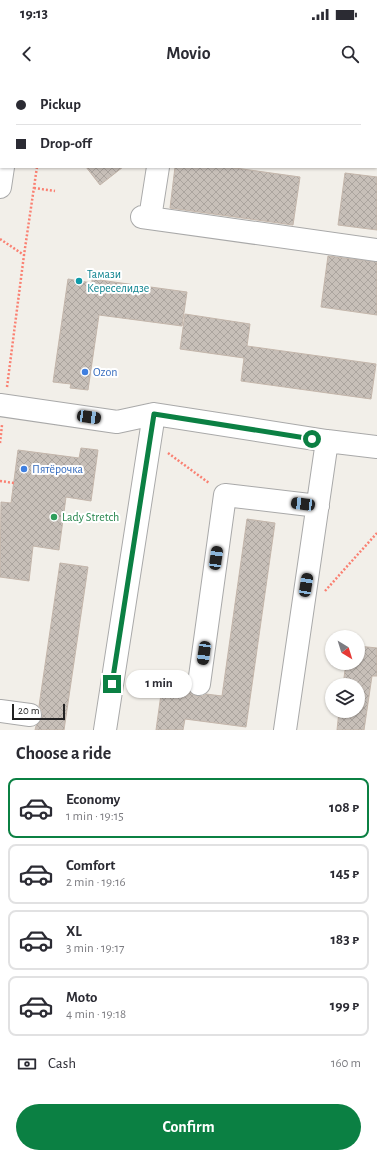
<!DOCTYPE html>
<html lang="en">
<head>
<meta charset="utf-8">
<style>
  :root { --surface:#fff; --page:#f7f7f7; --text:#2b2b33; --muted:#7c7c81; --line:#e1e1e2; --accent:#0b8043 }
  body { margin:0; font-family:"Alegreya Sans",sans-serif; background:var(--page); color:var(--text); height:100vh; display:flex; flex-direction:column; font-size:15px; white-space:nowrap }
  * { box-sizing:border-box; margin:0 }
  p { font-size:13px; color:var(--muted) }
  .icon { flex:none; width:22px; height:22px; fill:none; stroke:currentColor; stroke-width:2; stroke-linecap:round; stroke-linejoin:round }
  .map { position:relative; height:650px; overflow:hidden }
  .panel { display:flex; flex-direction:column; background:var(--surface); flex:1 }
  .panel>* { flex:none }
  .guide { position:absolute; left:0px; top:0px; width:377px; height:88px; box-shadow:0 1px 3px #0004; display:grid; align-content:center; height:88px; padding:0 16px; background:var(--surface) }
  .needle { width:26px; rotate:142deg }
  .buttons { position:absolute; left:325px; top:550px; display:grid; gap:8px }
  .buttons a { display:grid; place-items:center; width:40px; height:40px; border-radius:50%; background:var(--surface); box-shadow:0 1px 3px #0004; font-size:20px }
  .scale { position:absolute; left:12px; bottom:10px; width:53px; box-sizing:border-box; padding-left:4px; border:2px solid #222; border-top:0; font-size:11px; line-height:14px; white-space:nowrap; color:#222; -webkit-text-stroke:3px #fff; paint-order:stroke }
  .end { position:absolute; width:18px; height:18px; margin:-9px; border:5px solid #0b8043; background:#fff; box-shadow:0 0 0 2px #fff }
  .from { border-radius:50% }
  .bubble { position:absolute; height:28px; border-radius:14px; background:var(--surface); box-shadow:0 1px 3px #0004; font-size:13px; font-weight:700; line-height:28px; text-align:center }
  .car { position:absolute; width:12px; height:24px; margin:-12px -6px; border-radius:5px; box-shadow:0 0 3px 1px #0007; background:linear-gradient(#222 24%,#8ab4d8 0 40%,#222 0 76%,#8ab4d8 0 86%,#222 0) }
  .guide b { display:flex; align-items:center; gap:14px; height:38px; font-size:15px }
  .guide b+b { border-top:1px solid var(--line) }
  .guide i { width:10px; height:10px; background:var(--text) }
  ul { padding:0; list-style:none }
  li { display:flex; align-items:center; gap:12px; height:60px; margin:0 8px 6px; padding:0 8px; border:2px solid var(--line); border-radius:8px }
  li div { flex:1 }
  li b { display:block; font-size:15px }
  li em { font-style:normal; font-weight:700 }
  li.current { border-color:var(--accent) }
  li>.icon { width:36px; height:36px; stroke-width:1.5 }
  h2 { padding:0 16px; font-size:18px; line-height:48px }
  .pay { display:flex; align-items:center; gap:10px; height:44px; padding:0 16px; font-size:15px }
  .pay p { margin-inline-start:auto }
  .primary-button { display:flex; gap:8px; margin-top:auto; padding:8px 16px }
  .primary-button a { flex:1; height:46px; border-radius:24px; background:var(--accent); color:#fff; font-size:16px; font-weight:700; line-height:46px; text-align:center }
  .status { display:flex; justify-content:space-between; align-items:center; height:28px; padding:0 20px; background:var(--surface); direction:ltr }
  .status svg { height:11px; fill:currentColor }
  header { display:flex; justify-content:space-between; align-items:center; height:52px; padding:0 16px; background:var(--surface); font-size:18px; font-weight:700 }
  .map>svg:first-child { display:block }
  .building { fill:url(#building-cross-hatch); stroke:#c4b6ab }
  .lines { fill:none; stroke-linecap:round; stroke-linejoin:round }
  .minor-casing { stroke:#a9a9a9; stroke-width:24 }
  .path { stroke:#fa8072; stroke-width:2.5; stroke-dasharray:2 2; stroke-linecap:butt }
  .minor { stroke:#fff; stroke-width:22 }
  .route { stroke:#0b8043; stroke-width:5 }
  .culture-dot { fill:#0f9aa8; stroke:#fff; stroke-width:1.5 }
  .shop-dot { fill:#3f7fe0; stroke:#fff; stroke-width:1.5 }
  .leisure-dot { fill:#2e9e5b; stroke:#fff; stroke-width:1.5 }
  .labels { text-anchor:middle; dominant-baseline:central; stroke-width:4; stroke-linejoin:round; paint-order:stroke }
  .culture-label { font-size:12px; fill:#0d838f; stroke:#fff; text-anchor:start }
  .shop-label { font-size:12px; fill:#366cbe; stroke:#fff; text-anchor:start }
  .leisure-label { font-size:12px; fill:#27864d; stroke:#fff; text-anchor:start }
</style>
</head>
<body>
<div class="status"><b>19:13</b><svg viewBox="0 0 49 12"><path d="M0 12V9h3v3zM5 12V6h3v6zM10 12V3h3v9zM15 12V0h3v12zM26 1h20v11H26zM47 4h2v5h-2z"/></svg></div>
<header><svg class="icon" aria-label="back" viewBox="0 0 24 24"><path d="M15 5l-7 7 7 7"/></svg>Movio<svg class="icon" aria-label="search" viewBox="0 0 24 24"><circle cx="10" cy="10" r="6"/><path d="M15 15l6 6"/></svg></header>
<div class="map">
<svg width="377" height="650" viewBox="0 0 377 650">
  <defs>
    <pattern id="building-cross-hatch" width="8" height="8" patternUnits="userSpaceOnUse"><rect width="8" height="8" fill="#c7bfb8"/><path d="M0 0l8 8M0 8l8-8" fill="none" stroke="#aba49e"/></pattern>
  </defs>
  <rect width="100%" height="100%" fill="#f2efe9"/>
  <path class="building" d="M 86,87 L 123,87 L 100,105 Z
    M 175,87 L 228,87 L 300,97 L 293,145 L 170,128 Z
    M 345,93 L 377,97 L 377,150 L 338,145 Z
    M 328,176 L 377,182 L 377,235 L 321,227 Z
    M 68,199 L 92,203 L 92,199 L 187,212 L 182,246 L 99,235 L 88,310 L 70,308 L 71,304 L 53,302 Z
    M 185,234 L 250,244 L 247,266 L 376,284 L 371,319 L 241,301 L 244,278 L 180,269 Z
    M 81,368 L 98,370 L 91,421 L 66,417 L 59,470 L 33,466 L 29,501 L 0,497 L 1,422 L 11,423 L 18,370 L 79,378 Z
    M 247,439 L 275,443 L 246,647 L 185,639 L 183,650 L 156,650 L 162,607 L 189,611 L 192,614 L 198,616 L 203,616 L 206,614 L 222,616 Z
    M 60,483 L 88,487 L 64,650 L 35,650 L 36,646 L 40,642 L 42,637 L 42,631 L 39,626 Z
    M 358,566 L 377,568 L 377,596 L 372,596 L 364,650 L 337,650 L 339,631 L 358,631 L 358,605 L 343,605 L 346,583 L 358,583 Z"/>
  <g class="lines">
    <defs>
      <path id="minor" d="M 107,0 L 114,1
        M 15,1 L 16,0
        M 0,107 L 3,87
        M 142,137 L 377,170
        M 150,138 L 158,87
        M 0,325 L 117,342 L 154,334 L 327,361 L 377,367
        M 199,604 L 225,415 L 318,426
        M 0,631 L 30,635
        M 105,650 L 154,334
        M 285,650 L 327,361"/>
    </defs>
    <use href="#minor" class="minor-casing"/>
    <path class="path" d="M 48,1 L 48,0
      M 204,1 L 205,0
      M 34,108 L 55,111
      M 0,159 L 24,175
      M 7,307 L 24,175 L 37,87
      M 0,363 L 2,345
      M 168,373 L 209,403
      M 0,401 L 14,403
      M 325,511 L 377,453"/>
    <use href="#minor" class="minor"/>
  </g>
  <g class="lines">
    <path class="route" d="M 112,604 L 154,334 L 312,359"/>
  </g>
  <circle class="culture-dot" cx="79" cy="201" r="4"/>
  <g class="shop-dot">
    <circle cx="85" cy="292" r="4"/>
    <circle cx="24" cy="389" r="4"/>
  </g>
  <circle class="leisure-dot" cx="54" cy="437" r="4"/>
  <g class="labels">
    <g class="culture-label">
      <text x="87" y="194">Тамази<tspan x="87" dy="14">Кереселидзе</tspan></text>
    </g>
    <g class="shop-label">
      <text x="93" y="292">Ozon</text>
      <text x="32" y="389">Пятёрочка</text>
    </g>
    <g class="leisure-label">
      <text x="62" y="437">Lady Stretch</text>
    </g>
  </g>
</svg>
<div class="buttons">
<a><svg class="needle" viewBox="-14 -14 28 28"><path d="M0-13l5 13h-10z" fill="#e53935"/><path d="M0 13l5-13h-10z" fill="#7c7c81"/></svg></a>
<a><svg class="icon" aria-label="layers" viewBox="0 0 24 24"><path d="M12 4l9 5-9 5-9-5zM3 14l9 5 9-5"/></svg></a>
</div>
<div class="scale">20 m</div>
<i class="end from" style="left:312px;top:359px"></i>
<i class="end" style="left:112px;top:604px"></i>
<div class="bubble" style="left:126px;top:590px;width:66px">1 min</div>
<i class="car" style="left:89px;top:337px;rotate:98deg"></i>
<i class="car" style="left:303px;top:424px;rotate:277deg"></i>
<i class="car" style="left:216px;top:478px;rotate:8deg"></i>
<i class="car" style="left:306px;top:505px;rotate:9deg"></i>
<i class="car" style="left:204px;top:573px;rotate:188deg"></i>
<div class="guide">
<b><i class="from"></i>Pickup</b>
<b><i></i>Drop-off</b>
</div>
</div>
<section class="panel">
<h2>Choose a ride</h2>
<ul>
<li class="current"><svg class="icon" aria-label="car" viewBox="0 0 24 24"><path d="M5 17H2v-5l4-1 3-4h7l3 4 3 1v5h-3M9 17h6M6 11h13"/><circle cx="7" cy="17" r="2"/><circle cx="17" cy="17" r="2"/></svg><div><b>Economy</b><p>1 min · 19:15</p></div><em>108 ₽</em></li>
<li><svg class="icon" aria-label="car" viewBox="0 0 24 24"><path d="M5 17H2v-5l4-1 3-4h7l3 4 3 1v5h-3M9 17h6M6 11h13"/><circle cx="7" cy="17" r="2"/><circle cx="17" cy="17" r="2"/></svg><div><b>Comfort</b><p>2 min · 19:16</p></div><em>145 ₽</em></li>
<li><svg class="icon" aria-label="car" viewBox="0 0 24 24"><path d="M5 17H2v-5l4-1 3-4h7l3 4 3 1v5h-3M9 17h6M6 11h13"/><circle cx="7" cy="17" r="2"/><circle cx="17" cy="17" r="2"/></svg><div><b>XL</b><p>3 min · 19:17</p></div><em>183 ₽</em></li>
<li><svg class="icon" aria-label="car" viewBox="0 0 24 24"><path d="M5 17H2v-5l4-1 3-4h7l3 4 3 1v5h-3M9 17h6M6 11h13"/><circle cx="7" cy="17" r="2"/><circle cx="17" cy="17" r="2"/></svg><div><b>Moto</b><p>4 min · 19:18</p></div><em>199 ₽</em></li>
</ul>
<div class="pay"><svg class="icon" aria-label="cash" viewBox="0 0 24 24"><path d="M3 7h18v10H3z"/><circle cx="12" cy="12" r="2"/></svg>Cash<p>160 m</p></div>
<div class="primary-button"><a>Confirm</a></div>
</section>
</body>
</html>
